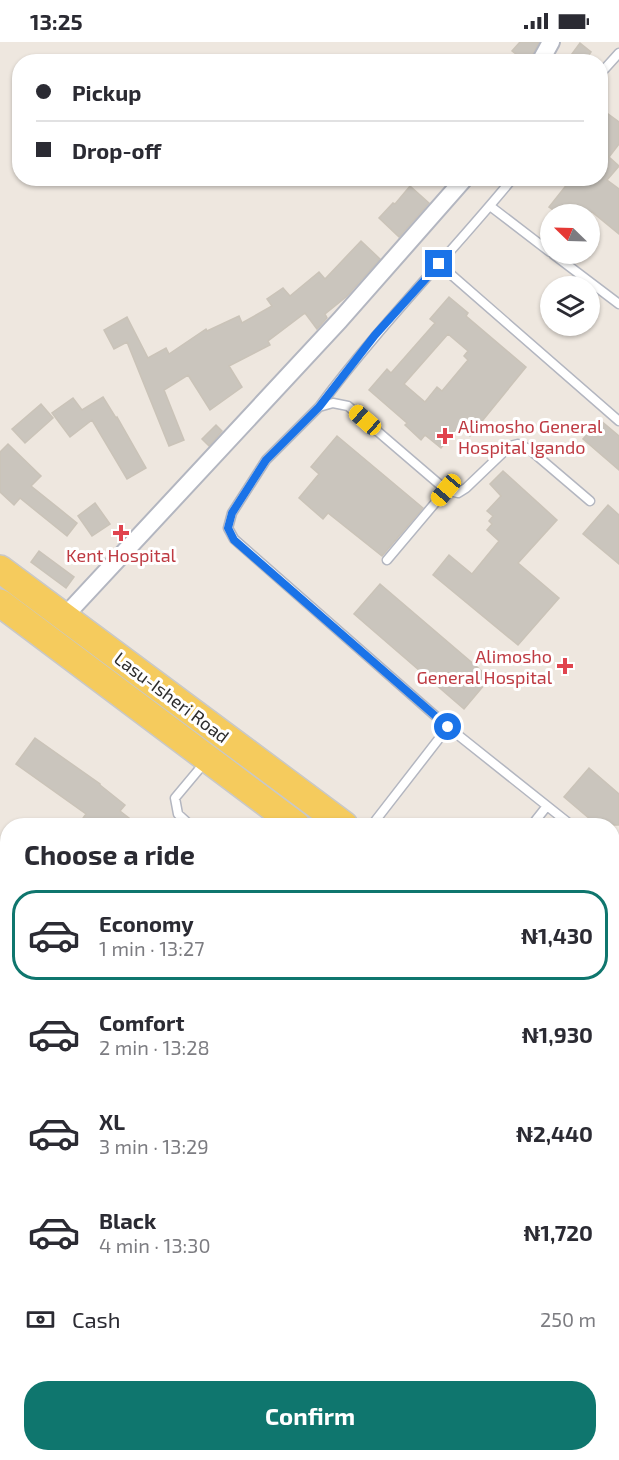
<!DOCTYPE html>
<html lang="en">
<head>
<meta charset="utf-8">
<style>
  :root { --surface:#fff; --page:#f2f2f3; --text:#2b2b33; --muted:#7c7c81; --line:#e1e1e2; --accent:#0f766e }
  body { margin:0; font-family:"Exo 2",sans-serif; background:var(--page); color:var(--text); height:100vh; display:flex; flex-direction:column; font-size:22px; white-space:nowrap }
  * { box-sizing:border-box; margin:0 }
  p { font-size:20px; color:var(--muted) }
  .icon { flex:none; width:33px; height:33px; fill:none; stroke:currentColor; stroke-width:2; stroke-linecap:round; stroke-linejoin:round }
  .map { position:relative; flex:1; overflow:hidden }
  .sheet { position:absolute; left:0px; top:776px; width:620px; height:644px; display:flex; flex-direction:column; background:var(--surface); border-radius:24px 24px 0 0; box-shadow:0 2px 4px #0004 }
  .sheet>* { flex:none }
  .banner { position:absolute; left:12px; top:12px; width:596px; height:132px; border-radius:24px; box-shadow:0 2px 4px #0004; display:grid; align-content:center; height:132px; padding:0 24px; background:var(--surface) }
  .needle { width:39px; rotate:293deg }
  .fabs { position:absolute; left:540px; top:162px; display:grid; gap:12px }
  .fabs a { display:grid; place-items:center; width:60px; height:60px; border-radius:50%; background:var(--surface); box-shadow:0 2px 4px #0004; font-size:30px }
  .end { position:absolute; width:27px; height:27px; margin:-14px; border:8px solid #1a73e8; background:#fff; box-shadow:0 0 0 3px #fff }
  .from { border-radius:50% }
  .car { position:absolute; width:18px; height:36px; margin:-18px -9px; border-radius:8px; box-shadow:0 0 4px 2px #0007; background:linear-gradient(#f5c518 24%,#345 0 40%,#f5c518 0 76%,#345 0 86%,#f5c518 0) }
  .banner b { display:flex; align-items:center; gap:21px; height:57px; font-size:22px }
  .banner b+b { border-top:2px solid var(--line) }
  .banner i { width:15px; height:15px; background:var(--text) }
  ul { padding:0; list-style:none }
  li { display:flex; align-items:center; gap:18px; height:90px; margin:0 12px 9px; padding:0 12px; border:3px solid transparent; border-radius:24px }
  li div { flex:1 }
  li b { display:block; font-size:22px }
  li em { font-style:normal; font-weight:700 }
  li.on { border-color:var(--accent) }
  li>.icon { width:54px; height:54px; stroke-width:1.5 }
  h2 { padding:0 24px; font-size:27px; line-height:72px }
  .pay { display:flex; align-items:center; gap:15px; height:66px; padding:0 24px; font-size:22px }
  .pay p { margin-inline-start:auto }
  .primary-button { display:flex; gap:12px; margin-top:auto; padding:12px 24px }
  .primary-button a { flex:1; height:69px; border-radius:24px; background:var(--accent); color:#fff; font-size:24px; font-weight:700; line-height:69px; text-align:center }
  .status { display:flex; justify-content:space-between; align-items:center; height:42px; padding:0 30px; background:var(--surface); direction:ltr }
  .status svg { height:16px; fill:currentColor }
  .map>svg:first-child { display:block }
  .building { fill:#cac5bd; stroke:#cac3b8; stroke-width:1.5; fill-rule:evenodd }
  .lines { fill:none; stroke-linecap:round; stroke-linejoin:round }
  .lane-casing { stroke:#b3b6c0; stroke-width:11 }
  .street-casing { stroke:#b3b6c0; stroke-width:20 }
  .primary-casing { stroke:#c8c8c8; stroke-width:30 }
  .lane { stroke:#fff; stroke-width:8 }
  .street { stroke:#fff; stroke-width:16 }
  .primary { stroke:#f5cb5d; stroke-width:27 }
  .route { stroke:#1a73e8; stroke-width:8 }
  .health-dot { fill:#e0444e; stroke:#fff; stroke-width:2 }
  .labels { text-anchor:middle; dominant-baseline:central; stroke-width:6; stroke-linejoin:round; paint-order:stroke }
  .health-label { font-size:18px; fill:#be3a42; stroke:#fff; text-anchor:start }
  .street-label { font-size:18px; fill:#2d2d2d; stroke:#fff }
</style>
</head>
<body>
<div class="status"><b>13:25</b><svg viewBox="0 0 49 12"><path d="M0 12V9h3v3zM5 12V6h3v6zM10 12V3h3v9zM15 12V0h3v12zM26 1h20v11H26zM47 4h2v5h-2z"/></svg></div>
<div class="map">
<svg width="619" height="1418" viewBox="0 0 619 1418">
  <rect width="100%" height="100%" fill="#eee7df"/>
  <path class="building" d="M 520,0 L 539,0 L 529,20 L 526,20 L 512,9 Z
    M 580,1 L 591,10 L 584,20 L 566,20 Z
    M 600,66 L 619,80 L 619,102 L 609,115 L 619,124 L 607,138 L 619,147 L 619,192 L 592,170 L 590,172 L 559,172 L 549,165 L 572,136 L 600,136 Z
    M 410,144 L 429,161 L 399,195 L 379,176 L 393,161 L 395,162 Z
    M 361,199 L 380,217 L 346,255 L 325,272 L 327,276 L 317,287 L 305,271 L 268,299 L 270,303 L 229,324 L 242,345 L 210,368 L 188,333 L 164,348 L 184,398 L 169,404 L 127,300 L 114,307 L 104,288 L 127,275 L 148,316 L 166,306 L 169,312 L 206,287 L 207,289 L 239,274 L 242,281 L 272,264 L 267,257 L 283,246 L 290,254 L 319,230 L 325,237 Z
    M 449,255 L 468,271 L 466,274 L 526,325 L 470,394 L 459,384 L 441,406 L 425,393 L 421,398 L 405,383 L 407,381 L 369,348 L 387,327 L 391,331 L 435,281 L 430,277 ZM 448,292 L 468,309 L 464,314 L 468,318 L 442,349 L 437,345 L 425,360 L 404,342 Z
    M 103,355 L 116,376 L 117,375 L 146,426 L 127,437 L 92,378 L 70,395 L 52,371 L 73,356 L 82,368 Z
    M 41,362 L 53,376 L 25,401 L 12,387 Z
    M 600,378 L 619,394 L 619,428 L 583,397 Z
    M 216,383 L 222,389 L 209,404 L 202,397 Z
    M 337,394 L 423,466 L 382,514 L 328,471 L 323,477 L 299,456 L 319,432 L 311,425 Z
    M 8,402 L 41,434 L 31,444 L 77,481 L 67,494 L 20,456 L 14,463 L 0,450 L 0,410 Z
    M 503,429 L 557,478 L 518,521 L 559,556 L 518,603 L 433,533 L 449,513 L 472,532 L 499,499 L 487,488 L 492,482 L 489,479 L 493,474 L 487,469 L 501,454 L 490,442 Z
    M 95,461 L 110,482 L 92,494 L 78,474 Z
    M 608,463 L 619,473 L 619,522 L 583,492 Z
    M 39,509 L 74,535 L 66,546 L 31,520 Z
    M 380,542 L 490,636 L 464,667 L 354,572 Z
    M 35,696 L 100,742 L 100,743 L 125,763 L 120,769 L 138,783 L 78,783 L 86,772 L 16,722 Z
    M 589,726 L 619,752 L 619,783 L 597,783 L 564,755 Z"/>
  <g class="lines">
    <defs>
      <path id="lane" d="M 600,32 L 619,11
        M 490,164 L 550,210
        M 553,212 L 619,262
        M 439,222 L 619,379
        M 319,365 C 379,284 449,214 513,136
        M 387,518 L 446,448
        M 190,783 L 178,772 L 175,756 L 206,719
        M 372,783 L 448,685
        M 532,783 L 547,764
        M 571,783 L 448,685 L 234,497 L 228,486 L 232,471 L 266,418 L 319,365 L 333,361 L 348,364 L 446,448 L 458,451 L 466,446 L 510,404 L 518,402 L 529,407 L 590,459
        M 612,815 L 619,821"/>
      <path id="street" d="M 540,20 L 551,0
        M 64,575 L 340,278 L 465,136
        M 0,981 L 8,986
        M 612,1195 L 619,1185
        M 0,1198 L 8,1189
        M 0,1299 L 8,1290
        M 169,1412 L 178,1418
        M 594,1412 L 602,1418
        M 458,1418 L 462,1412"/>
      <path id="primary" d="M 0,527 L 344,783
        M 0,561 L 296,783
        M 612,983 L 619,988
        M 612,1022 L 619,1027"/>
    </defs>
    <use href="#lane" class="lane-casing"/>
    <use href="#street" class="street-casing"/>
    <use href="#primary" class="primary-casing"/>
    <use href="#lane" class="lane"/>
    <use href="#street" class="street"/>
    <use href="#primary" class="primary"/>
  </g>
  <g class="lines">
    <path class="route" d="M 439,222 L 375,293 L 319,365 L 266,418 L 232,471 L 228,486 L 234,498 L 448,685"/>
  </g>
  <g class="health-dot">
    <path d="M442 385h6v6h6v6h-6v6h-6v-6h-6v-6h6z"/>
    <path d="M118 482h6v6h6v6h-6v6h-6v-6h-6v-6h6z"/>
    <path d="M562 615h6v6h6v6h-6v6h-6v-6h-6v-6h6z"/>
  </g>
  <g class="labels">
    <g class="health-label">
      <text x="458" y="384">Alimosho General<tspan x="458" dy="21">Hospital Igando</tspan></text>
      <text x="121" y="513" text-anchor="middle">Kent Hospital</text>
      <text x="552" y="614" text-anchor="end">Alimosho<tspan x="552" dy="21">General Hospital</tspan></text>
    </g>
    <g class="street-label">
      <text transform="translate(172 655) rotate(37)">Lasu-Isheri Road</text>
    </g>
  </g>
</svg>
<div class="fabs">
<a><svg class="needle" viewBox="-14 -14 28 28"><path d="M0-13l5 13h-10z" fill="#e53935"/><path d="M0 13l5-13h-10z" fill="#7c7c81"/></svg></a>
<a><svg class="icon" aria-label="layers" viewBox="0 0 24 24"><path d="M12 4l9 5-9 5-9-5zM3 14l9 5 9-5"/></svg></a>
</div>
<i class="end from" style="left:448px;top:685px"></i>
<i class="end" style="left:439px;top:222px"></i>
<i class="car" style="left:365px;top:378px;rotate:311deg"></i>
<i class="car" style="left:446px;top:448px;rotate:220deg"></i>
<div class="banner">
<b><i class="from"></i>Pickup</b>
<b><i></i>Drop-off</b>
</div>
<section class="sheet">
<h2>Choose a ride</h2>
<ul>
<li class="on"><svg class="icon" aria-label="car" viewBox="0 0 24 24"><path d="M5 17H2v-5l4-1 3-4h7l3 4 3 1v5h-3M9 17h6M6 11h13"/><circle cx="7" cy="17" r="2"/><circle cx="17" cy="17" r="2"/></svg><div><b>Economy</b><p>1 min · 13:27</p></div><em>₦1,430</em></li>
<li><svg class="icon" aria-label="car" viewBox="0 0 24 24"><path d="M5 17H2v-5l4-1 3-4h7l3 4 3 1v5h-3M9 17h6M6 11h13"/><circle cx="7" cy="17" r="2"/><circle cx="17" cy="17" r="2"/></svg><div><b>Comfort</b><p>2 min · 13:28</p></div><em>₦1,930</em></li>
<li><svg class="icon" aria-label="car" viewBox="0 0 24 24"><path d="M5 17H2v-5l4-1 3-4h7l3 4 3 1v5h-3M9 17h6M6 11h13"/><circle cx="7" cy="17" r="2"/><circle cx="17" cy="17" r="2"/></svg><div><b>XL</b><p>3 min · 13:29</p></div><em>₦2,440</em></li>
<li><svg class="icon" aria-label="car" viewBox="0 0 24 24"><path d="M5 17H2v-5l4-1 3-4h7l3 4 3 1v5h-3M9 17h6M6 11h13"/><circle cx="7" cy="17" r="2"/><circle cx="17" cy="17" r="2"/></svg><div><b>Black</b><p>4 min · 13:30</p></div><em>₦1,720</em></li>
</ul>
<div class="pay"><svg class="icon" aria-label="cash" viewBox="0 0 24 24"><path d="M3 7h18v10H3z"/><circle cx="12" cy="12" r="2"/></svg>Cash<p>250 m</p></div>
<div class="primary-button"><a>Confirm</a></div>
</section>
</div>
</body>
</html>
